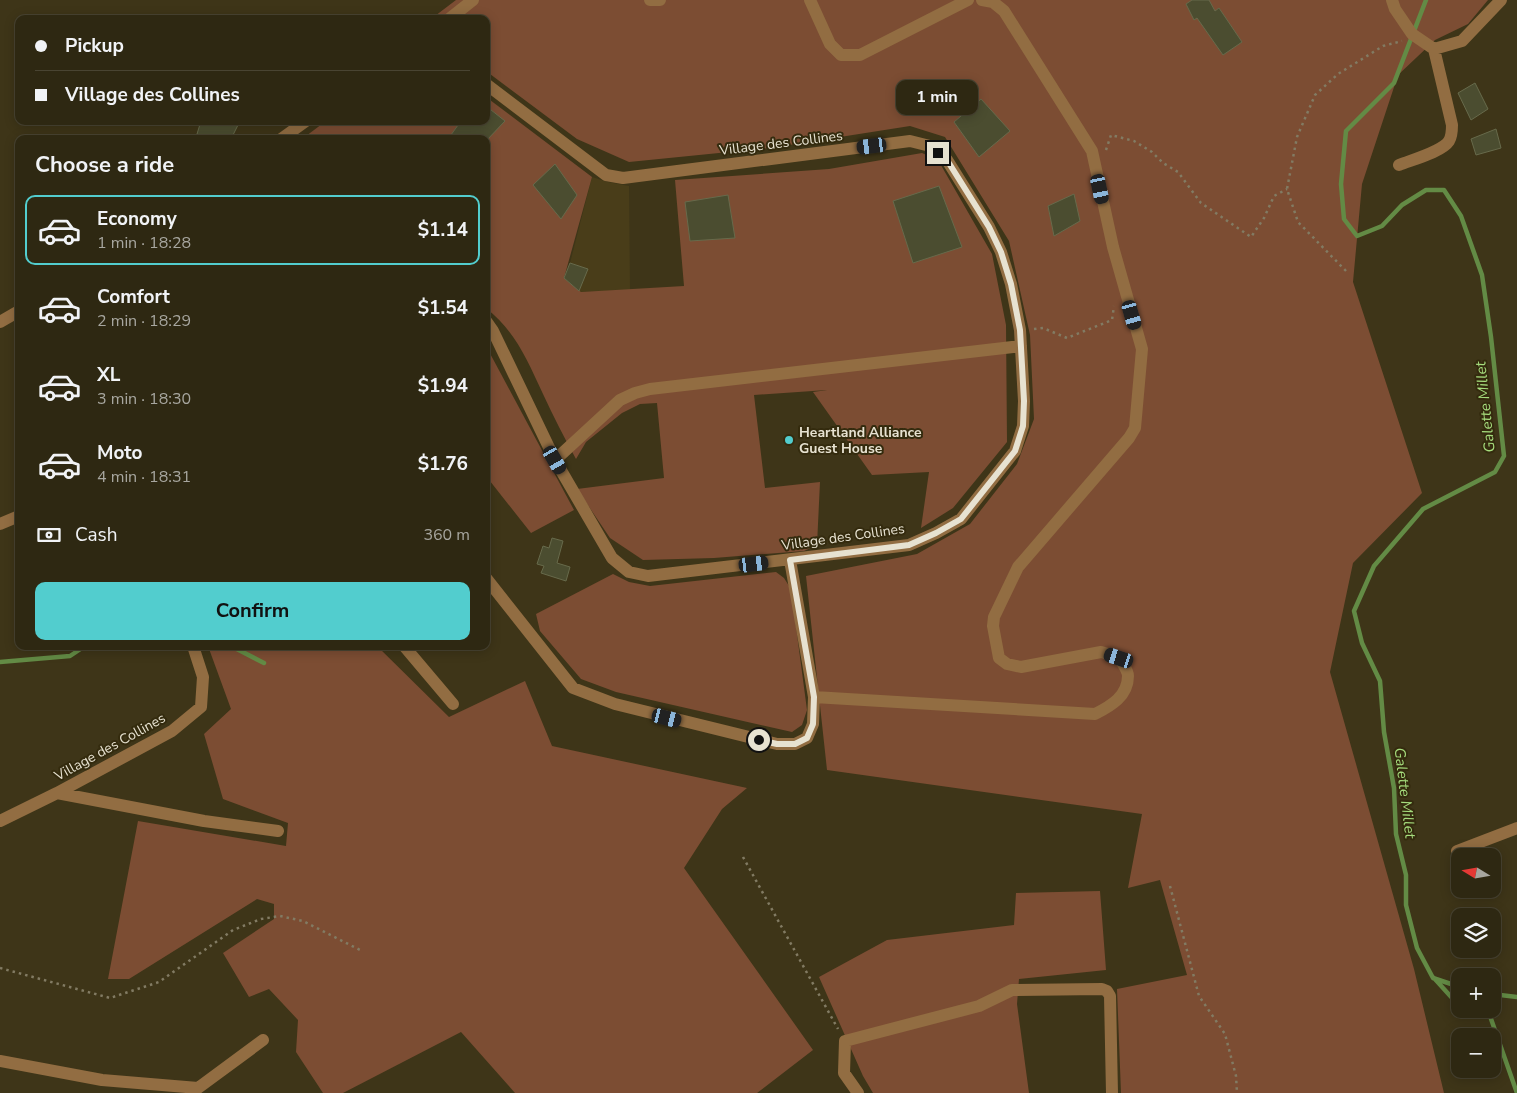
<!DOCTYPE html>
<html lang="en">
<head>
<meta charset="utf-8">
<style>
  :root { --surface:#2e2812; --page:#36301b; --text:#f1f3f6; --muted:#a7a69f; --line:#494432; --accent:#52cdce }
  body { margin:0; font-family:"Nunito Sans",sans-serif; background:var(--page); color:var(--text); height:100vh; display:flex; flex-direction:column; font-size:19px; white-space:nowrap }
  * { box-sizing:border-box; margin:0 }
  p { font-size:16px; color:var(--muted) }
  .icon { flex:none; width:28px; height:28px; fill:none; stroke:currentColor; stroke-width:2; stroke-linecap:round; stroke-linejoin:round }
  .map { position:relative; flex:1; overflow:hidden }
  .side { position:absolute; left:15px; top:135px; width:475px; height:515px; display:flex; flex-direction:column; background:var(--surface); border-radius:10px; box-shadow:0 2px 12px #0003,0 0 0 1px var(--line) }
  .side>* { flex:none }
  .hud { position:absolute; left:15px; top:15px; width:475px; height:110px; border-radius:10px; box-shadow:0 2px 12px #0003,0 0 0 1px var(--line); display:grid; align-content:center; height:110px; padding:0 20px; background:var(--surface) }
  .needle { width:32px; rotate:281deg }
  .fabs { position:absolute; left:1451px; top:848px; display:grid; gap:10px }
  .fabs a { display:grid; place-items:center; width:50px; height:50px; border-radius:10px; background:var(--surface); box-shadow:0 2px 12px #0003,0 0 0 1px var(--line); font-size:25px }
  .end { position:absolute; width:22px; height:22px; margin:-11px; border:6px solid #e7e2d1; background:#111; box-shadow:0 0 0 2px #111 }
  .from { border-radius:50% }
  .bubble { position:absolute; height:35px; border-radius:10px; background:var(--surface); box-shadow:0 2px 12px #0003,0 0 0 1px var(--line); font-size:16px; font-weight:700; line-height:35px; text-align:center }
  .car { position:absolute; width:15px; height:30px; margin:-15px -8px; border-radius:6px; box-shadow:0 0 4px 1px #0007; background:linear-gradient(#222 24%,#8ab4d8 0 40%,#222 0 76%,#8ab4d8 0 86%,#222 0) }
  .hud b { display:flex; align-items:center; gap:18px; height:48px; font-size:19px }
  .hud b+b { border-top:1px solid var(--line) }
  .hud i { width:12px; height:12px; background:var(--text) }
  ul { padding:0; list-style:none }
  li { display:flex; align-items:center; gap:15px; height:70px; margin:0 10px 8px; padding:0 10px; border:2px solid transparent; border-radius:10px }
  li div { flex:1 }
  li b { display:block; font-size:19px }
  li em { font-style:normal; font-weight:700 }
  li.on { border-color:var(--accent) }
  li>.icon { width:45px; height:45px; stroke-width:1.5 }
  h2 { padding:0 20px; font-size:22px; line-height:60px }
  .pay { display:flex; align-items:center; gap:12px; height:55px; padding:0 20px; font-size:19px }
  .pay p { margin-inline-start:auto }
  .action { display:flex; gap:10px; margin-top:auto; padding:10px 20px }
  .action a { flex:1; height:58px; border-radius:10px; background:var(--accent); color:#111; font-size:20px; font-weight:700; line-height:58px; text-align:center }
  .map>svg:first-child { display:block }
  .built { fill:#493d19 }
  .green { fill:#7c4d33 }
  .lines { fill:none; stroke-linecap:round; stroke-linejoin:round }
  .stream { stroke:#638b45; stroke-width:4.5 }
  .building { fill:#4b4d30; stroke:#676a4b }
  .path { stroke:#827b63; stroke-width:2.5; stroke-dasharray:2.5 4; stroke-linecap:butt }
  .minor { stroke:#926d42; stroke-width:12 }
  .route { stroke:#e7e2d1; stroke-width:6 }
  .poi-dot { fill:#52cdce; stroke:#342b0e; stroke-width:2 }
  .labels { text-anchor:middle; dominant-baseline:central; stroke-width:4; stroke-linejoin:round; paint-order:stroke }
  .street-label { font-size:14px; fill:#e7e2d1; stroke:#342b0e }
  .poi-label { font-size:14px; font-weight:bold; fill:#e7e2d1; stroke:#342b0e; text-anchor:start }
  .water-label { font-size:15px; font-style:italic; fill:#a6dd7d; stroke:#342b0e }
</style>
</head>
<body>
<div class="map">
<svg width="1517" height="1093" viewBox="0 0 1517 1093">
  <rect width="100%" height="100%" fill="#3e3518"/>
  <path class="built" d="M 592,177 L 608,182 L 629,186 L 630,290 L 581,292 L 564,278 L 570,263 Z"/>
  <path class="green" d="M 456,0 L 1488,0 L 1468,24 L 1435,40 L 1398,75 L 1362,184 L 1353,282 L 1422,493 L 1353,563 L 1330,672 L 1414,969 L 1444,1093 L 1121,1093 L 1117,989 L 1187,975 L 1160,880 L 1128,888 L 1142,814 L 827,770 L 806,576 L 917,554 L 970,524 L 1017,464 L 1034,419 L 1030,335 L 1009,241 L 945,137 L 910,126 L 770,148 L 629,162 L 577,139 L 486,71 L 486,19 L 431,19 Z
    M 486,97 L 592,177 L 564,278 L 581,292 L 684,286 L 675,180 L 829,169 L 922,153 L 938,160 L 992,254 L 1006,325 L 1007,442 L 953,508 L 921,528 L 929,472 L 872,475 L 813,392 L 827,390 L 754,395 L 765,488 L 820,482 L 817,545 L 804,551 L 714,558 L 643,560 L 610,538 L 577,489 L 664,478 L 657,403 L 640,404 L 622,413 L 586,442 L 576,459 C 564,437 553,416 543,394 C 527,360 516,332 486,308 L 486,139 L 302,139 L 326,121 L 486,121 Z
    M 486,346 L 574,510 L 531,533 L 486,476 Z
    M 776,572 L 784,578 L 791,589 L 807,710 L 802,725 L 792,732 L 616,692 L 581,679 L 540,631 L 536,614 L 613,574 L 629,582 L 650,586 Z
    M 208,646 L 377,646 L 449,717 L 525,681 L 552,746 L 747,788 L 722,809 L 684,868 L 813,1050 L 757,1093 L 515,1093 L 461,1032 L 343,1093 L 323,1093 L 296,1052 L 298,1020 L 269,989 L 249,997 L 223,953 L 274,919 L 274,904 L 257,899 L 129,979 L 108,979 L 138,821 L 286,846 L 288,823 L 223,799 L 204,734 L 231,709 Z
    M 1100,891 L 1106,970 L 1019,979 L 1017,1004 L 1029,1093 L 873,1093 L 863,1076 L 819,977 L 887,940 L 1014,925 L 1016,893 Z"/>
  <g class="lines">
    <path class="stream" d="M 1426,0 L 1394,83 L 1346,131 L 1341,184 L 1344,219 L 1357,236 L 1382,226 L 1402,205 L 1426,190 L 1444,190 L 1461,216 L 1482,275 L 1491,337 L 1504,456 L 1495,472 L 1423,509 L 1374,566 L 1354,611 L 1362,643 L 1380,681 L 1384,732 L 1394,788 L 1396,834 L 1406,875 L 1406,905 L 1417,948 L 1433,978 L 1460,987
      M 231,646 L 264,663
      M 0,662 L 70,656 L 85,646
      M 1434,978 L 1453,999 L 1460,1002
      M 1492,994 L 1517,997
      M 1473,1009 L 1490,1016 L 1517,1093"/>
  </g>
  <path class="building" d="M 1192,0 L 1209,0 L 1215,11 L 1219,8 L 1242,42 L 1223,55 L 1197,18 L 1194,20 L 1186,4 Z
    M 1475,83 L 1488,109 L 1471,120 L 1458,93 Z
    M 981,99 L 1010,131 L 979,157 L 954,122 Z
    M 486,106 L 505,121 L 486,141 L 486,139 L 448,139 L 461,121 L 486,121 Z
    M 201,121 L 240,121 L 231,139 L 212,139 L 197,134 Z
    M 1496,129 L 1501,148 L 1476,155 L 1471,139 Z
    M 555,164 L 577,195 L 561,219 L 533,185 Z
    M 939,186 L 962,247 L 913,263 L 893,201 Z
    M 1074,194 L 1080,221 L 1054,236 L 1048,206 Z
    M 728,195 L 735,238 L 690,241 L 685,202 Z
    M 570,263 L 588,269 L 579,291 L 564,278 Z
    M 552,538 L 563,541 L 557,563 L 570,567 L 566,581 L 541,573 L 544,566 L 537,564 L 543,546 L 549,548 Z"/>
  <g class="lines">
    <path class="path" d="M 1106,150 L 1111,135 L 1134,141 L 1152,152 L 1163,163 L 1178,172 L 1201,203 L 1251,237 L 1264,218 L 1274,196 L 1287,189
      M 1346,271 L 1298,222 L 1287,189 L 1297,137 L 1315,95 L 1338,74 L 1383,46 L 1402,41
      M 1034,329 L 1043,328 L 1067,338 L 1112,320 L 1114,306
      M 743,857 L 838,1029
      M 1170,886 L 1199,996 L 1225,1034 L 1236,1076 L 1237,1093
      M 0,968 L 110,998 L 159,982 L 233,930 L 261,919 L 280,916 L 303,921 L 360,950"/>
    <path class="minor" d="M 650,0 L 660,0
      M 810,0 L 830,44 L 841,55 L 860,55 L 968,0
      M 1392,0 L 1395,9 L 1412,34 L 1434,49 L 1462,41 L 1501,0
      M 449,19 L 473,0
      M 486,84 L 606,175 L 623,178 L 910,141 L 930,146 L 947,160 L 989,227 L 1001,252 L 1011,284 L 1020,330 L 1024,401 L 1023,426 L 1015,451 L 961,519 L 936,533 L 909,545 L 648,576 L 629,572 L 612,558 L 555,460 L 493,331 L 486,321
      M 281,139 L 306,121
      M 1399,165 C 1411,160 1442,152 1449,141 C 1452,136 1452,131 1452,125 L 1434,49
      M 0,322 L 19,311
      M 555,460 L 620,400 L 635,393 L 650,389 L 1021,346
      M 0,524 L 19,516
      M 486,578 L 573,688 L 615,704 L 777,744 L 795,744 L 807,738 L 813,724 L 814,697 L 790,560
      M 404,646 L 453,704
      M 814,697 L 1095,714 C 1111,706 1128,696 1128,676 C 1128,670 1122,663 1119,657 L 1101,652 L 1021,667 L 1007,664 L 999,658 L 993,626 L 994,617 L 1018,567 L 1129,438 L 1135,428 L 1142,349 L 1113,247 L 1092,151 L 1004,11 L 993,2 L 982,0
      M 57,793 L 204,821 L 278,831
      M 0,821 L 57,793 L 172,731 L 201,707 L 203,677 L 193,646
      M 1457,851 L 1517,828
      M 0,1061 L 102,1080 L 198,1088 L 263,1040
      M 858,1093 L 844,1073 L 845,1041 L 979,1006 L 1012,990 L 1102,989 L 1107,991 L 1110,996 L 1112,1093"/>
  </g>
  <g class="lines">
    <path class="route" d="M 759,740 L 777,744 L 795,744 L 807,738 L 813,724 L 814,697 L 790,560 L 909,545 L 936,533 L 961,519 L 1015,451 L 1023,426 L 1024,401 L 1020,330 L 1011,284 L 1001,252 L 989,227 L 947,160 L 938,153"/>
  </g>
  <circle class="poi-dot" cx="789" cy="440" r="5"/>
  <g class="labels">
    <g class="street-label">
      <text transform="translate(781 143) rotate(-7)">Village des Collines</text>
      <text transform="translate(843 537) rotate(-8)">Village des Collines</text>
      <text transform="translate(110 747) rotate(-29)">Village des Collines</text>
    </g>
    <g class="poi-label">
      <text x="799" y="432">Heartland Alliance<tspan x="799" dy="16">Guest House</tspan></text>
    </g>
    <g class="water-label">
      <text transform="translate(1485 407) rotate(-96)">Galette Millet</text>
      <text transform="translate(1405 793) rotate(83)">Galette Millet</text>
    </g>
  </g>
</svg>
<div class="fabs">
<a><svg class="needle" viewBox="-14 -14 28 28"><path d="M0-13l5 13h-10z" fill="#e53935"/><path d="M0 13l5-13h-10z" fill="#a7a69f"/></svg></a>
<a><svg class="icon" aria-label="layers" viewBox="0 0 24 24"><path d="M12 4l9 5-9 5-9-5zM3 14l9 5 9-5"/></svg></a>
<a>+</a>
<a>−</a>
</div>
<i class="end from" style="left:759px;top:740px"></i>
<i class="end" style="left:938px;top:153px"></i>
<div class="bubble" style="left:896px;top:80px;width:82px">1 min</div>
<i class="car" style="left:872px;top:146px;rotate:263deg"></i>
<i class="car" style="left:1100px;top:189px;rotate:168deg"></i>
<i class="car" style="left:1132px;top:315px;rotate:164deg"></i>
<i class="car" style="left:555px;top:460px;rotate:150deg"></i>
<i class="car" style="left:754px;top:564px;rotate:83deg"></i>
<i class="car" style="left:1119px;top:658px;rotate:288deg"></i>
<i class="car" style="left:667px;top:718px;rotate:104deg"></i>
<div class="hud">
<b><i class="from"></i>Pickup</b>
<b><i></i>Village des Collines</b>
</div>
<section class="side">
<h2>Choose a ride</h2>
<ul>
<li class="on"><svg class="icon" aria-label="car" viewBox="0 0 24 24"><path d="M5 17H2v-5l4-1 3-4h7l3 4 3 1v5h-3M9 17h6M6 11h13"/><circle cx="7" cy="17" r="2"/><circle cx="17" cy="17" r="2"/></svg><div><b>Economy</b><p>1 min · 18:28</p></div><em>$1.14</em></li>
<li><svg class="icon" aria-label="car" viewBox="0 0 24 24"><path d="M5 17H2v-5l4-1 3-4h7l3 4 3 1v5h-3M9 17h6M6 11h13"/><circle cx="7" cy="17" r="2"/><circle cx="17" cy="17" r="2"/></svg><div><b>Comfort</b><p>2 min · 18:29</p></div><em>$1.54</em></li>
<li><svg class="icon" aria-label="car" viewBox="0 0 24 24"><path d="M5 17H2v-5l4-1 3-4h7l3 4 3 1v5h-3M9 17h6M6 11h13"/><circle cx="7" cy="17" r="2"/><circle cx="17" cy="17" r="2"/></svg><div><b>XL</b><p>3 min · 18:30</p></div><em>$1.94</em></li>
<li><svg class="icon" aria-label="car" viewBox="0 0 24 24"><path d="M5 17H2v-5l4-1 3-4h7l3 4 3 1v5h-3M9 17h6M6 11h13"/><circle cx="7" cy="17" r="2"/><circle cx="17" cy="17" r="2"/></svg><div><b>Moto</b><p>4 min · 18:31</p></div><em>$1.76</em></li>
</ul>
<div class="pay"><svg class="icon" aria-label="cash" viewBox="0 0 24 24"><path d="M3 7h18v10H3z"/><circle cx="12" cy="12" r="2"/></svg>Cash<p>360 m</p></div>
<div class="action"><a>Confirm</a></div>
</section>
</div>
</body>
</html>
